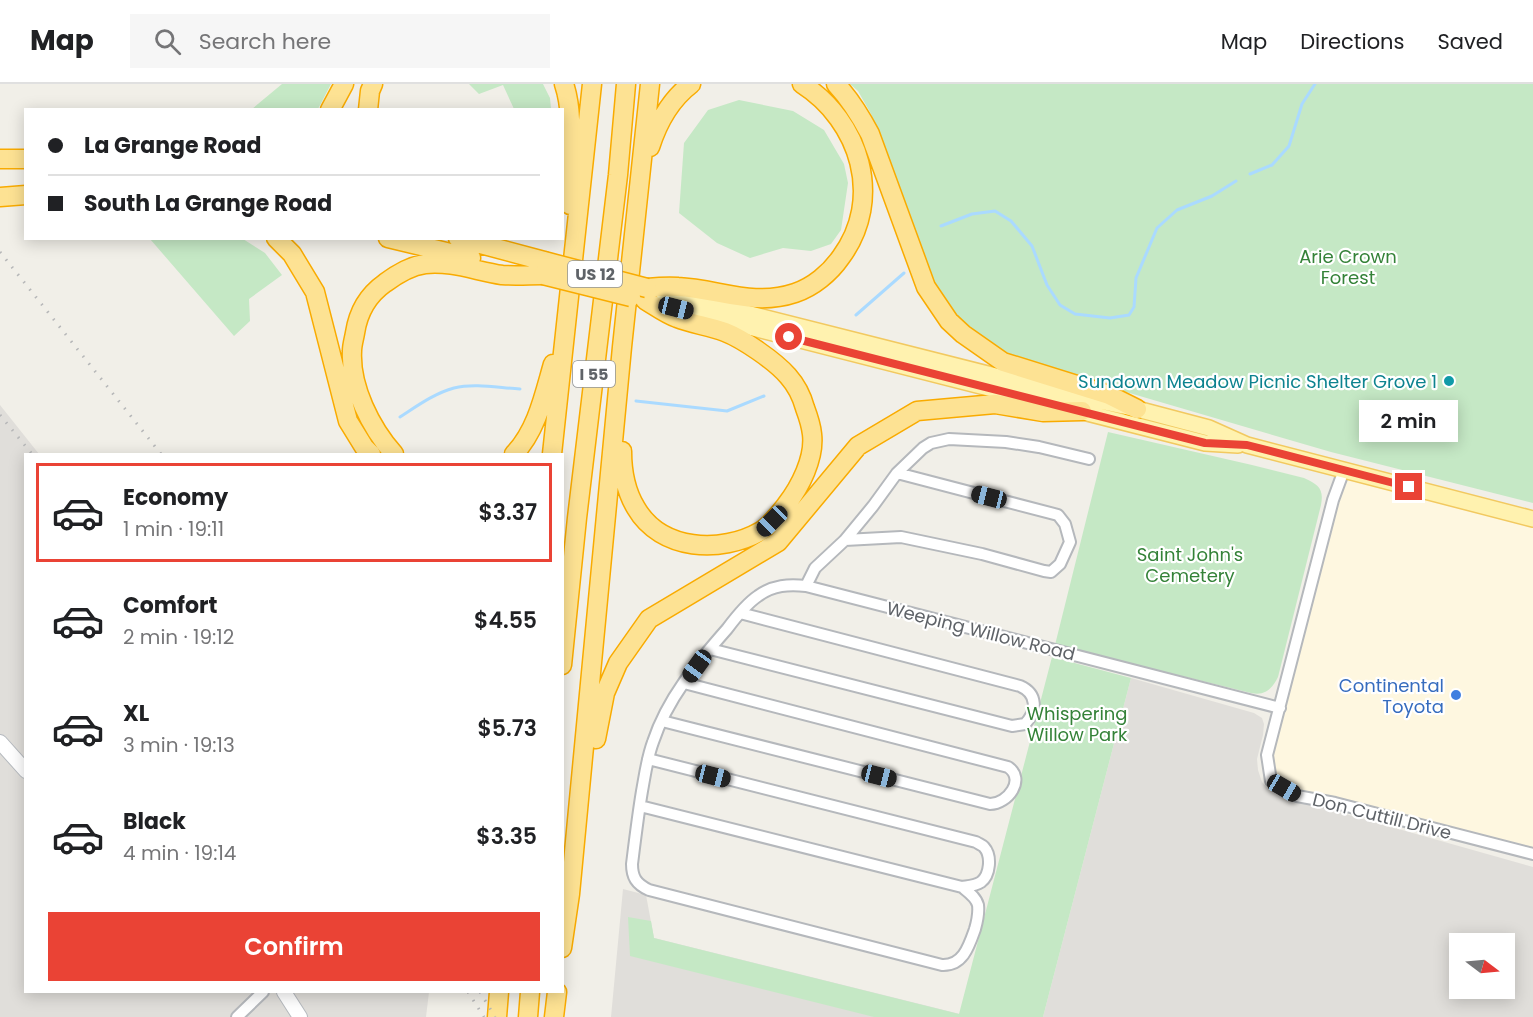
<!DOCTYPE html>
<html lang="en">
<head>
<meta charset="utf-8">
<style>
  :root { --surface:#fff; --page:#f6f6f6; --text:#202124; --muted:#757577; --line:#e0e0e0; --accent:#ea4335 }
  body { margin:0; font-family:Poppins,sans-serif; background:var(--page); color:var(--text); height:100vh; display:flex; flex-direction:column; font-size:22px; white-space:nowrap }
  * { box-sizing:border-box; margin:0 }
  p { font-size:20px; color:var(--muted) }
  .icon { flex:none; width:33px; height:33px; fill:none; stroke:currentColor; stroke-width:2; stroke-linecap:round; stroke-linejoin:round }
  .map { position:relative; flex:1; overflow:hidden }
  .sheet { position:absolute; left:24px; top:369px; width:540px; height:540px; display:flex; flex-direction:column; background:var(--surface); border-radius:0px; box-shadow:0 3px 15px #0003 }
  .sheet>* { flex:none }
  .banner { position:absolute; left:24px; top:24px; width:540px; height:132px; border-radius:0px; box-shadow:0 3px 15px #0003; display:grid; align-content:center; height:132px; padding:0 24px; background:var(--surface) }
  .needle { width:39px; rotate:106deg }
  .tools { position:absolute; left:1449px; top:849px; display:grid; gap:12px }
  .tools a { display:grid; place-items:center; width:66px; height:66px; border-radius:0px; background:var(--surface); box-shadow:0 3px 15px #0003; font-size:30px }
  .end { position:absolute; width:27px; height:27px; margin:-14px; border:8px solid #ea4335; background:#fff; box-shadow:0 0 0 3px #fff }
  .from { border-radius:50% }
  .bubble { position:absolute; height:42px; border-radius:0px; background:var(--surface); box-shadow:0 3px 15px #0003; font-size:20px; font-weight:600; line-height:42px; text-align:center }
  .car { position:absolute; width:18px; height:36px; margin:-18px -9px; border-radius:8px; box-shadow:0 0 4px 2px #0007; background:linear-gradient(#222 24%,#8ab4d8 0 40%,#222 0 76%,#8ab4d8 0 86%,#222 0) }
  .banner b { display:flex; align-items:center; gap:21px; height:57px; font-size:22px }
  .banner b+b { border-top:2px solid var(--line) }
  .banner i { width:15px; height:15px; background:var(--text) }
  ul { padding:10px 0 0; list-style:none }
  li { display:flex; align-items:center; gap:18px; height:99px; margin:0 12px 9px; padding:0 12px; border:3px solid transparent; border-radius:0px }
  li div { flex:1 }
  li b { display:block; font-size:22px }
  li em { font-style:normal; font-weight:600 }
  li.selected { border-color:var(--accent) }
  li>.icon { width:54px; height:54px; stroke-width:1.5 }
  .cta { display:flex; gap:12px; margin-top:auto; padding:12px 24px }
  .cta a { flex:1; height:69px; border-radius:0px; background:var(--accent); color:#fff; font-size:24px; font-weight:600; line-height:69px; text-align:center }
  header { display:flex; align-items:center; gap:36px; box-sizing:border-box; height:84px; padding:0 30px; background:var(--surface); border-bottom:2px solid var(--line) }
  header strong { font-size:28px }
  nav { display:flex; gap:33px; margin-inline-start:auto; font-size:21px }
  .search { width:420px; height:54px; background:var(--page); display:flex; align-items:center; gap:15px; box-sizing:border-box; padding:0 21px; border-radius:0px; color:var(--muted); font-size:22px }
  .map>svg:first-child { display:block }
  .commercial { fill:#fef7e0 }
  .industrial { fill:#e0deda; fill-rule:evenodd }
  .green { fill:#c5e8c5 }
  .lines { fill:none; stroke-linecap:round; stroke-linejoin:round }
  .stream { stroke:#aadaff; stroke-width:3 }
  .street-casing { stroke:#b5b8bc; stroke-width:14 }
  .secondary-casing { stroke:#b6babf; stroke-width:16 }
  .primary-casing { stroke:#f2c960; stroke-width:18 }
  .highway-casing { stroke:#f9ab00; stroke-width:21 }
  .street { stroke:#fff; stroke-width:10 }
  .secondary { stroke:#fff; stroke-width:14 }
  .primary { stroke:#fff2af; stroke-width:15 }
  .highway { stroke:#fde293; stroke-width:18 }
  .rail { stroke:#b6b7b8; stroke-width:3; stroke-dasharray:1.5 8; stroke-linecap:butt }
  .highway-bridge-casing { stroke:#f9ab00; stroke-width:21; stroke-linecap:butt }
  .highway-bridge { stroke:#fde293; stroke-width:18 }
  .route { stroke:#ea4335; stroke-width:8 }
  .culture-dot { fill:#0f9aa8; stroke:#fff; stroke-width:2 }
  .shop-dot { fill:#3f7fe0; stroke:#fff; stroke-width:2 }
  .labels { text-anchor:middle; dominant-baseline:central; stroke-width:4.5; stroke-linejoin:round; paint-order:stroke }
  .shield { fill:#fff; stroke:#8f9295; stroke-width:1.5 }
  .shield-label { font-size:16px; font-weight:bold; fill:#5f6368 }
  .park-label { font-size:18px; fill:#348238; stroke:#fff }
  .culture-label { font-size:18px; fill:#0d838f; stroke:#fff; text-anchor:end }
  .street-label { font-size:18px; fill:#5f6368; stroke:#fff }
  .shop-label { font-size:18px; fill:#366cbe; stroke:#fff; text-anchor:end }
</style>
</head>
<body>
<header>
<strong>Map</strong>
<div class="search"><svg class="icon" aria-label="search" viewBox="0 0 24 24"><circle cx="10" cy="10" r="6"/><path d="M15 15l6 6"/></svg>Search here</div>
<nav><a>Map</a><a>Directions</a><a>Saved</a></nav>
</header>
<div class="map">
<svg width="1533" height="933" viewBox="0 0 1533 933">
  <rect width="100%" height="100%" fill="#f1efe8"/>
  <path class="commercial" d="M 1347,389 L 1533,438 L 1533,769 L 1299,710 L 1274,694 L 1271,669 L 1335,416 Z"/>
  <path class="industrial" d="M 0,321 L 39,370 L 26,370 L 26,908 L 429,908 L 426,933 L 0,933 Z
    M 1131,594 L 1254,629 L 1262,634 L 1264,640 L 1263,651 L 1257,675 L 1258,686 L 1262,698 L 1269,706 L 1278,711 L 1533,783 L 1533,933 L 1043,933 ZM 1460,860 L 1504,860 L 1504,904 L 1460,904 Z
    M 623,805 L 646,811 L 654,854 L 972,933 L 611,933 Z"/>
  <path class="green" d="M 282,0 L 331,0 L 318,25 L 252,25 Z
    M 469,0 L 543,0 L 550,14 L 551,25 L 514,25 L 503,1 L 479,10 Z
    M 850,0 L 1533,0 L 1533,419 L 1331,368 L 1068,291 L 1002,267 L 973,246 L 948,224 L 931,193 L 881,53 L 871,30 L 858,7 Z
    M 739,16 L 793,27 L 824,46 L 844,80 L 848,99 L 841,146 L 831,160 L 811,167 L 783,164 L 750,174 L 717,159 L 679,129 L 684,59 L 708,26 Z
    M 150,155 L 243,155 L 265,169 L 282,191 L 249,215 L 250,237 L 234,252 Z
    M 1108,348 L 1252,381 L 1304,394 C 1319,401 1324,405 1321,421 L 1278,593 C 1272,605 1265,612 1251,609 L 1055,561 Z
    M 1052,573 L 1131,594 L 1043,933 L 874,933 L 630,872 L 628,833 L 651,837 L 654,854 L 959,930 Z"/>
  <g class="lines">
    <path class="stream" d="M 1250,90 L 1272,81 L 1289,62 L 1302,20 L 1315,0
      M 941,142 L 972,130 L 995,127 L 1011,137 L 1032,162 L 1047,201 L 1060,221 L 1075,230 L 1110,234 L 1129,231 L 1134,223 L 1136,194 L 1157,144 L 1177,126 L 1212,112 L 1236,97
      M 856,231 L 904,189
      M 636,317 L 727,327 L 764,312
      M 400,333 C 417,322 435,309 454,304 C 475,299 499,304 520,305"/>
    <defs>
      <path id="street" d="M 1344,386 L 1333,416 L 1267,671 L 1271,697 L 1297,712 L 1335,719 L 1533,770
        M 845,456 L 873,422 L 897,389 L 923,364 L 931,359 L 949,355 L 1006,358 L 1039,363 L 1089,375
        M 806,502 L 815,484 L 845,456 L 901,453 L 982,470 L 1044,487 L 1051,488 L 1060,480 L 1070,458 L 1065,440 L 1058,431 L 897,389
        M 710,565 L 1012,642 L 1025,640 C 1037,627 1038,610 1020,602 L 740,529
        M 662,637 L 990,720 C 1008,720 1026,695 1008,683 L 684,599
        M 648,675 L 976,758 C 979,760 982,761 984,763 C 992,772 990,791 981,798 C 975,802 969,802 962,803 C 968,808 976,813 978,821 C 979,829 977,838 975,845 C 969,862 963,882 942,881 L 649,806 C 636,800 632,793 632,780 C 635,756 638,731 642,707 C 645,691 647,674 653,658 C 667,615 697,579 727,545 C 736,533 746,520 758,512 C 773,501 789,500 806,502 L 1280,624
        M 640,722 L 962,803
        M 237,933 L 263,908"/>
      <path id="secondary" d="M 0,658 L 26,687
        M 284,908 L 300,933"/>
      <path id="primary" d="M 663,208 L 1063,309 L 1137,325 L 1209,344 L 1247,361 L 1533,435
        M 659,220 L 1205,359 L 1238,361"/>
      <path id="highway" d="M 564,0 C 576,35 567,83 570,121
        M 836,0 C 850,15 860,31 870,50 L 926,203 L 949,237 L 963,250 L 1003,278 L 1109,311 L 1137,325
        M 330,26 L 344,0
        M 368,26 L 370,7 L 373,0
        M 650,63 C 658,38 670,16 691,0
        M 0,75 L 26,75
        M 0,113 L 26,111
        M 276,154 L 292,170 L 315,208 L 348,337 L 364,363 L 371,370
        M 388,154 L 471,174
        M 458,154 L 544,177
        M 647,204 C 657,203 668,202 678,203 C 719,205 753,223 795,209 C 813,203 830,189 841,173 C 884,115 860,37 802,0
        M 622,367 C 622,387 625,406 636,424 C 661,467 721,470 761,447 C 770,442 779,430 786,421 C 800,403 815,374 812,350 C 811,341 808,332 805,324 C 802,313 796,301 788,292 C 775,277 743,255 725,248 C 709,242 692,240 677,234 C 666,230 655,222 645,216
        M 394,370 C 371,344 350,303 352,267 C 352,261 354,255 355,249 C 358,229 368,211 385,199 C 397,190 410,182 425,180 C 451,177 476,187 502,191 C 515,192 530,191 543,191
        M 514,370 C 537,346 544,311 553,280
        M 552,370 L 592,0
        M 562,581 L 577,434 L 618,91 L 626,0
        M 596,655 L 605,609 L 618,579 L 649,535 L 778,458 L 858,362 L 917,327 L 995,320 L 1043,328 L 1082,327
        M 562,864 L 570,810 L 622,263 L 650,0
        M 497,933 L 499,908
        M 528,933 L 530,908
        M 554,933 L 557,908"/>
    </defs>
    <use href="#street" class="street-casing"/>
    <use href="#secondary" class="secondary-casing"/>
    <use href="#primary" class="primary-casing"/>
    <use href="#highway" class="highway-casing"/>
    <use href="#street" class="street"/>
    <use href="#secondary" class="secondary"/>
    <use href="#primary" class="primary"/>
    <use href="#highway" class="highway"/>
    <path class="rail" d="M 0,168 L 161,370
      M 0,331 L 32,370
      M 468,908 L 484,933
      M 480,908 L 495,933"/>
    <defs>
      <path id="highway-bridge" d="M 544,177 L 647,204
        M 543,191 L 631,213"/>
    </defs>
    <use href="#highway-bridge" class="highway-bridge-casing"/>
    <use href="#highway-bridge" class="highway-bridge"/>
  </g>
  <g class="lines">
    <path class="route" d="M 789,253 L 1205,359 L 1247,361 L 1409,403"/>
  </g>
  <circle class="culture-dot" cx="1449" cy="297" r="6"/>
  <circle class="shop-dot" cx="1456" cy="611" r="6"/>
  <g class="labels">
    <g class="shield">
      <rect x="568" y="177" width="54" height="26" rx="4.5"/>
      <rect x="573" y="277" width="42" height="26" rx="4.5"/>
    </g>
    <g class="shield-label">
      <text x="595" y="190">US 12</text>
      <text x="594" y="290">I 55</text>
    </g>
    <g class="park-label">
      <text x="1348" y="172">Arie Crown<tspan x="1348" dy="21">Forest</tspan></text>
      <text x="1190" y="470">Saint John's<tspan x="1190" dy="21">Cemetery</tspan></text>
      <text x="1077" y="629">Whispering<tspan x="1077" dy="21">Willow Park</tspan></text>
    </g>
    <g class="culture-label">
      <text x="1437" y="297">Sundown Meadow Picnic Shelter Grove 1</text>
    </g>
    <g class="street-label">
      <text transform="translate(981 547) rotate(14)">Weeping Willow Road</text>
      <text transform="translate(1382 732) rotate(14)">Don Cuttill Drive</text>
    </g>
    <g class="shop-label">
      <text x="1444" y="601">Continental<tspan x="1444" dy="21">Toyota</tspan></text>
    </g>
  </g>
</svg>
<div class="tools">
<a><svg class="needle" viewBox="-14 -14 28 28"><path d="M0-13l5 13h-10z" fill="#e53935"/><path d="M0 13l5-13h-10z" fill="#757577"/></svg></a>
</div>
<i class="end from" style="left:789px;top:253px"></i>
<i class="end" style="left:1409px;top:403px"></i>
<div class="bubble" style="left:1359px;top:316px;width:99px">2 min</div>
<i class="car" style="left:676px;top:224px;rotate:104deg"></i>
<i class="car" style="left:989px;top:413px;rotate:284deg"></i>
<i class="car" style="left:772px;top:437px;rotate:225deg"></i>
<i class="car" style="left:697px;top:582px;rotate:216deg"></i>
<i class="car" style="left:713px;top:692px;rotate:104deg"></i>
<i class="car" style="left:879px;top:692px;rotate:104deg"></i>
<i class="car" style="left:1284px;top:704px;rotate:120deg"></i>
<div class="banner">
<b><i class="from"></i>La Grange Road</b>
<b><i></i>South La Grange Road</b>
</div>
<section class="sheet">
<ul>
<li class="selected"><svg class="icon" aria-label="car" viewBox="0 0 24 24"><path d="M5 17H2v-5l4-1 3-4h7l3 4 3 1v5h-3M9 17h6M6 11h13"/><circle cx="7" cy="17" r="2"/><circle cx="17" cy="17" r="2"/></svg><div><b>Economy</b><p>1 min · 19:11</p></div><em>$3.37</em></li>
<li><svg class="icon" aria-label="car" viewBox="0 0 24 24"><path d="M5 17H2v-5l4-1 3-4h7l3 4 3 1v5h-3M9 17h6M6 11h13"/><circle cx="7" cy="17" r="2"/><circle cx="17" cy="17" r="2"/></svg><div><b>Comfort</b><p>2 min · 19:12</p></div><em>$4.55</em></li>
<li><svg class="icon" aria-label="car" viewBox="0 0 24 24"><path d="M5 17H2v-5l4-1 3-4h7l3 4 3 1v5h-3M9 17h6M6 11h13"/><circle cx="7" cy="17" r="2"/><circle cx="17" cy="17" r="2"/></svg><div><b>XL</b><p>3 min · 19:13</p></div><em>$5.73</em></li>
<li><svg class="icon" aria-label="car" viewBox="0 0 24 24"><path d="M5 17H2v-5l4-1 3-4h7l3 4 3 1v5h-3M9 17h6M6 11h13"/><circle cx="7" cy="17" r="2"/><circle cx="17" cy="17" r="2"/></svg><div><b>Black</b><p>4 min · 19:14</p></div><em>$3.35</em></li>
</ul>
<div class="cta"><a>Confirm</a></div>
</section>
</div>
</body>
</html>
